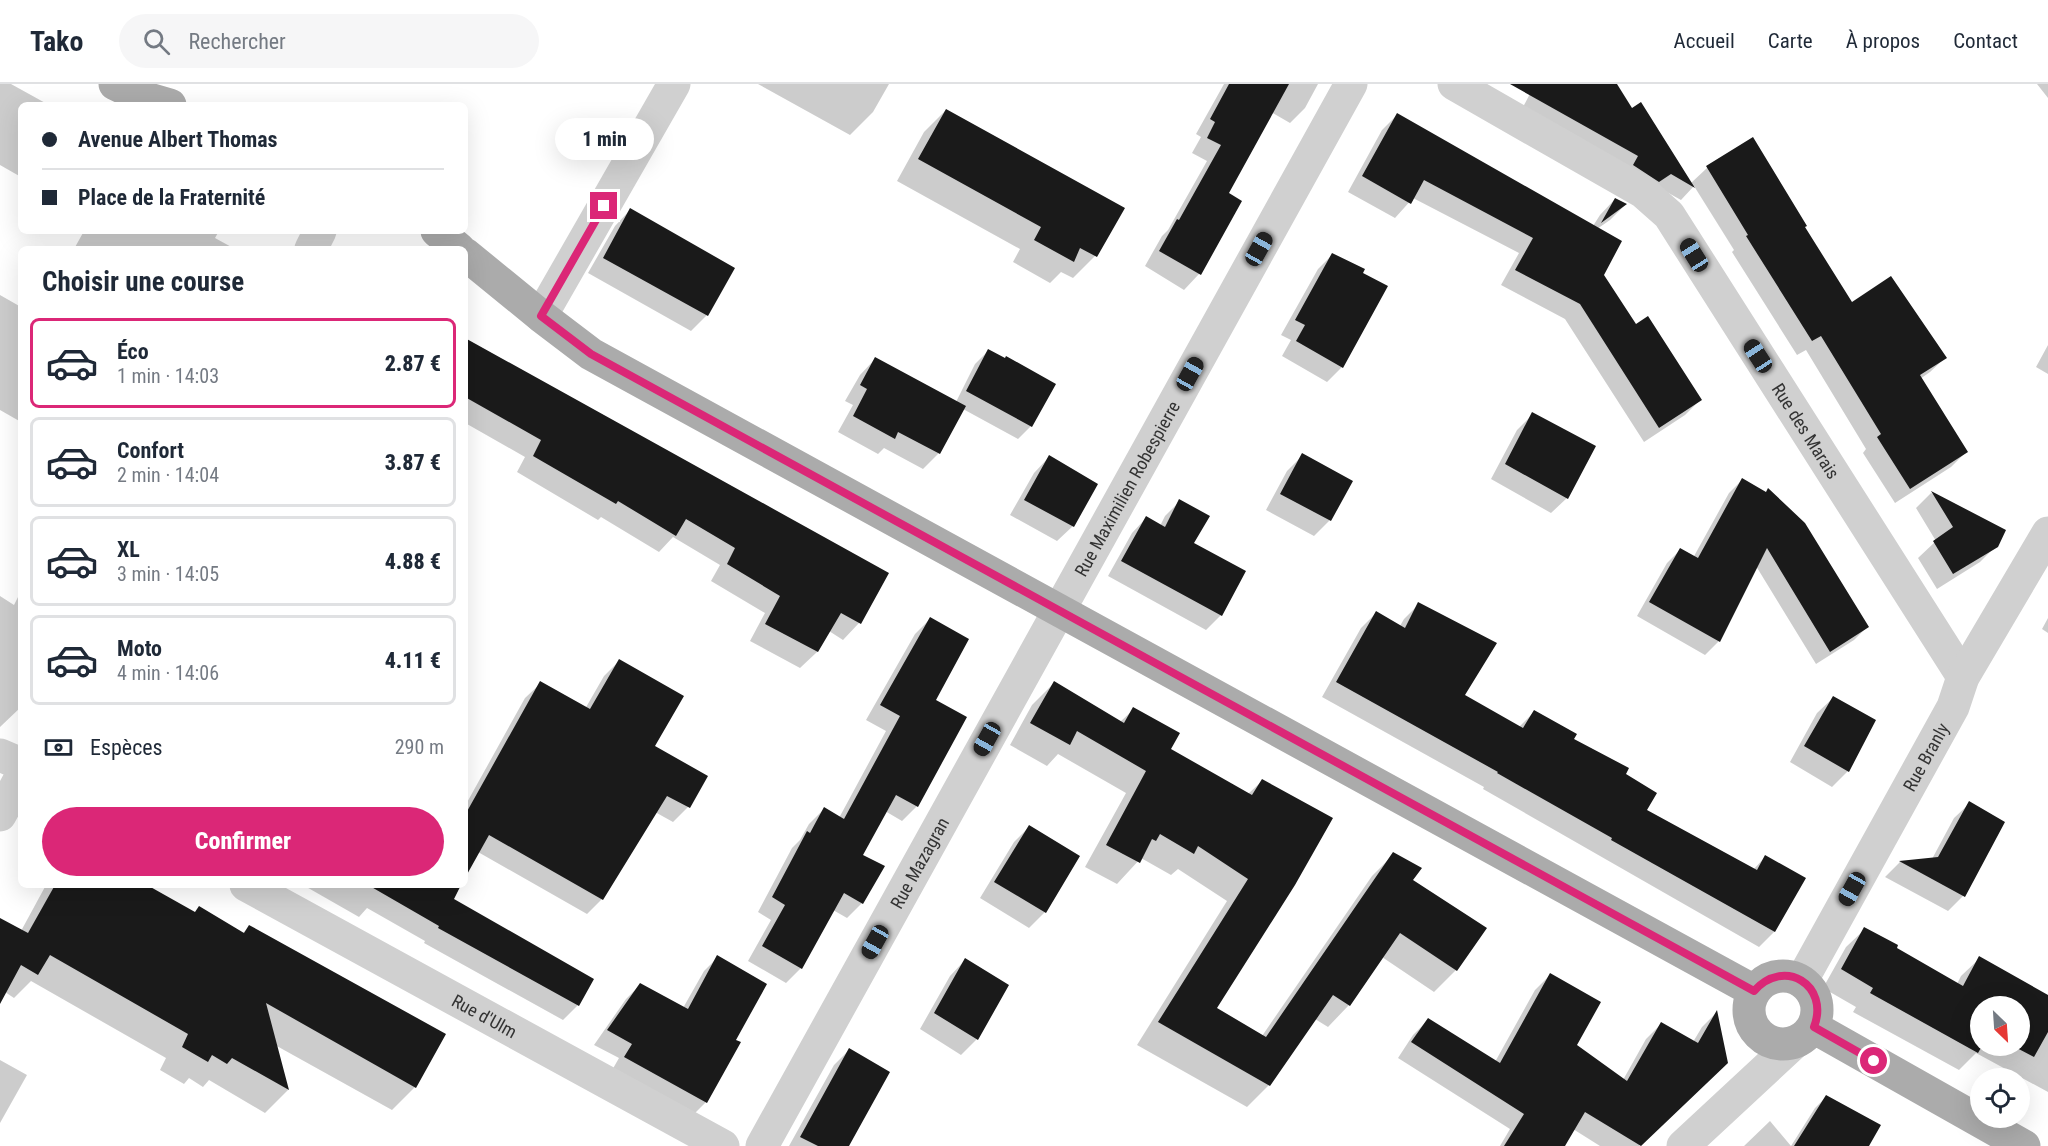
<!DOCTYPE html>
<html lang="fr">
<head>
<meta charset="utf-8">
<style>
  :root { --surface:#fff; --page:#f6f6f7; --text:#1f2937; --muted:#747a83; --line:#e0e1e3; --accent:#db2777 }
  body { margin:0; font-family:"Roboto Condensed",sans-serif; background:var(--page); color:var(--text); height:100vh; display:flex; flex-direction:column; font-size:22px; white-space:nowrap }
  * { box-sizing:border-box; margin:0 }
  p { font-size:20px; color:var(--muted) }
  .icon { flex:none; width:33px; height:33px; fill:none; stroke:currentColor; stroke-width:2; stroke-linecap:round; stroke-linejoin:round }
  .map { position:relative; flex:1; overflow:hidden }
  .details { position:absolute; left:18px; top:162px; width:450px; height:642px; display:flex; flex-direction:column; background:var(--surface); border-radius:9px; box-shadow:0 6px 24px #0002 }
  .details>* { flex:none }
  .top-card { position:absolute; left:18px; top:18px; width:450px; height:132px; border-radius:9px; box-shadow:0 6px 24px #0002; display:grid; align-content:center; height:132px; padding:0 24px; background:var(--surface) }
  .needle { width:39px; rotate:155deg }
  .fabs { position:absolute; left:1970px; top:912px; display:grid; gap:12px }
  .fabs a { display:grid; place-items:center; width:60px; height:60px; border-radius:50%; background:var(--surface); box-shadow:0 6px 24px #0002; font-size:30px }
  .end { position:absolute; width:27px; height:27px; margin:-14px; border:8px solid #db2777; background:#fff; box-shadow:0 0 0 3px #fff }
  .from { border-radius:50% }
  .bubble { position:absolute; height:42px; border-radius:21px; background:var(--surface); box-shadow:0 6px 24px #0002; font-size:20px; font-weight:800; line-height:42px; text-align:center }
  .car { position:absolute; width:18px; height:36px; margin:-18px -9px; border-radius:8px; box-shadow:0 0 4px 2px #0007; background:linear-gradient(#222 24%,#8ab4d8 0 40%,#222 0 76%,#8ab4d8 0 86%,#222 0) }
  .top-card b { display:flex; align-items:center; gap:21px; height:57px; font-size:22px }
  .top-card b+b { border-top:2px solid var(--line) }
  .top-card i { width:15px; height:15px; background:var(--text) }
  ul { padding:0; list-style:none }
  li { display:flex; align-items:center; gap:18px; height:90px; margin:0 12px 9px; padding:0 12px; border:3px solid var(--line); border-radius:9px }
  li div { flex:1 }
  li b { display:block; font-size:22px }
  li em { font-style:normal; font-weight:800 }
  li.on { border-color:var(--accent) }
  li>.icon { width:54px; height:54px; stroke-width:1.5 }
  h2 { padding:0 24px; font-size:27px; line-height:72px }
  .pay { display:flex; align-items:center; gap:15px; height:66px; padding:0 24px; font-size:22px }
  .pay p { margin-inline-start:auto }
  .button { display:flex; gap:12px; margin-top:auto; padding:12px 24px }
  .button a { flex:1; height:69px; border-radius:36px; background:var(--accent); color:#fff; font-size:24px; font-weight:800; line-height:69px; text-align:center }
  header { display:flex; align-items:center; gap:36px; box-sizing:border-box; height:84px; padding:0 30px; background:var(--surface); border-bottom:2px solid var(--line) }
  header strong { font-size:28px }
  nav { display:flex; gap:33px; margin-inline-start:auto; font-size:21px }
  .search { width:420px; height:54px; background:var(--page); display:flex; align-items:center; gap:15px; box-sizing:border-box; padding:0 21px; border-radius:33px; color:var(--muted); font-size:22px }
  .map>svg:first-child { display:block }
  .shadow { fill:#0003; fill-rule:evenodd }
  .building { fill:#1a1a1a }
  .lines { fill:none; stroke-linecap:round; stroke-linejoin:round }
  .minor { stroke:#d0d0d0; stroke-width:33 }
  .major { stroke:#ababab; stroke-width:33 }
  .route { stroke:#db2777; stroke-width:8 }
  .labels { text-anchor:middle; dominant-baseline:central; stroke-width:6; stroke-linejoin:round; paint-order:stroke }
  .street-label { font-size:18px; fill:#333; stroke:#fff }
</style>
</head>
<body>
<header>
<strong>Tako</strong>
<div class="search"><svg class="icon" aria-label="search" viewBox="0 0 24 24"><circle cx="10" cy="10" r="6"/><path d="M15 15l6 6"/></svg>Rechercher</div>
<nav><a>Accueil</a><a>Carte</a><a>À propos</a><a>Contact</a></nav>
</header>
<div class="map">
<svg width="2048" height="1062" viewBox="0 0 2048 1062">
  <rect width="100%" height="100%" fill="#fff"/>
  <path class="shadow" d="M 0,0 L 11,0 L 49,21 L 21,21 L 21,93 L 0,81 Z
    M 758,0 L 889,0 L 873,28 L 850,51 Z
    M 1224,0 L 1318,0 L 1305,24 L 1290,39 L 1271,28 L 1227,109 L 1240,117 L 1199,190 L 1184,206 L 1145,182 L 1162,152 L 1168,146 L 1207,77 L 1192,69 L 1201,53 L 1196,50 Z
    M 1535,0 L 1616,0 L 1632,26 L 1691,99 L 1707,84 L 1752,55 L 1803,144 L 1851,220 L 1945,274 L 1930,288 L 1920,295 L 1966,368 L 1951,383 L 1895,419 L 1863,369 L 1866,365 L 1806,266 L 1797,271 L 1732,168 L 1734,166 L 1694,102 L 1681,116 L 1521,27 Z
    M 2037,0 L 2048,0 L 2048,14 Z
    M 946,26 L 1122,125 L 1095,172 L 1073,194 L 1061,188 L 1050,199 L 1013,178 L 1020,165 L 897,97 L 924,48 Z
    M 1397,31 L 1593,142 L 1600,131 L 1615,115 L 1625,121 L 1610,136 L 1597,145 L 1602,191 L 1635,242 L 1700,316 L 1685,331 L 1644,358 L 1565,235 L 1501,201 L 1519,169 L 1413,114 L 1395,134 L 1348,108 L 1382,46 Z
    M 630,126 L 707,231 L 691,247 L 588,189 L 615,142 Z
    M 84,147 L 219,147 L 215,154 L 235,165 L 74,165 Z
    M 1333,170 L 1342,283 L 1327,298 L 1282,272 L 1291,256 L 1281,251 L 1318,185 Z
    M 0,211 L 21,223 L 21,338 L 0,326 Z
    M 465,255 L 887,490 L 859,539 L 843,556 L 829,547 L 817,568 L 800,584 L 750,557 L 765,529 L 711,497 L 720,481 L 673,453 L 659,468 L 601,433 L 598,436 L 517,388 L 525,373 L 467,340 L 465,343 Z
    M 2048,261 L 2048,290 L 2036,283 Z
    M 988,267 L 1031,342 L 1018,355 L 963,325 L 939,369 L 923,385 L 884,364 L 878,370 L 838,348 L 853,321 L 845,317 L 860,291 L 875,275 L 956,318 L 975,280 Z
    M 1533,330 L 1567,414 L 1551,429 L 1491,395 L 1517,346 Z
    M 1303,371 L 1330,436 L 1314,452 L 1266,426 L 1287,387 Z
    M 1049,373 L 1073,442 L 1057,457 L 1010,431 L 1034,389 Z
    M 1742,396 L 1867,543 L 1854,556 L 1816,580 L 1756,482 L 1719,557 L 1705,571 L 1637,532 L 1667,479 L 1680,466 L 1693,474 L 1729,409 Z
    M 1931,409 L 2004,447 L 1996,462 L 1980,478 L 1937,505 L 1918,474 L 1936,457 L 1916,424 Z
    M 1180,417 L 1192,460 L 1221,531 L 1206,546 L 1108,492 L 1132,449 L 1146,434 L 1160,442 L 1165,432 Z
    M 21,507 L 21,623 L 0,643 L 0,512 L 14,521 Z
    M 1419,520 L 1463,612 L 1519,643 L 1534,628 L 1572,655 L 1645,727 L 1753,786 L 1765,773 L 1804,795 L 1774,848 L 1759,863 L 1483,705 L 1484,703 L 1322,613 L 1361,544 L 1376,529 L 1400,542 L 1404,535 Z
    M 2048,534 L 2048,549 L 2042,545 Z
    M 930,535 L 934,617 L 917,722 L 902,737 L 885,727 L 861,771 L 862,819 L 847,834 L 833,826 L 801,884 L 786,899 L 748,877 L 771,836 L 758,828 L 792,764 L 800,756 L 809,740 L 824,725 L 839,734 L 886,647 L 866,636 L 915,550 Z
    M 619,577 L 653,663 L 706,693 L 688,723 L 673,738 L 655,728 L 602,815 L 587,830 L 478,768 L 465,791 L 465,722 L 525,614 L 541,599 L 585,625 L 604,592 Z
    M 1054,599 L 1120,638 L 1134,625 L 1169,666 L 1248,710 L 1262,697 L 1331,735 L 1215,925 L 1262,952 L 1372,792 L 1394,770 L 1411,796 L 1456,886 L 1434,908 L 1382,873 L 1349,921 L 1328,943 L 1315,935 L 1269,1001 L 1247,1023 L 1137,961 L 1227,817 L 1178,785 L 1171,791 L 1141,774 L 1117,800 L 1085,783 L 1126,709 L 1058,670 L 1047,682 L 1010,661 L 1032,621 Z
    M 1833,614 L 1874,637 L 1848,687 L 1832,703 L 1790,678 L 1817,629 Z
    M 1970,719 L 1963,812 L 1948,827 L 1885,793 L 1900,778 L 1932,775 L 1954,734 Z
    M 1029,743 L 1045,828 L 1029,844 L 980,814 L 1014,758 Z
    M 46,801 L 144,801 L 194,829 L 242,850 L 249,843 L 415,1003 L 392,1026 L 275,961 L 288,1006 L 265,1029 L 209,996 L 203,1003 L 189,994 L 184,1000 L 160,986 L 166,974 L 31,897 L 14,914 L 5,908 L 0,917 L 0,836 L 21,847 Z
    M 303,801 L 460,801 L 452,815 L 578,921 L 563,936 L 424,859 L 425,857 L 367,824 L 359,833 Z
    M 1865,845 L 1894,865 L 1957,900 L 1961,892 L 1980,874 L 2048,912 L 2048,1008 L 1976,969 L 1959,986 L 1853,928 L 1856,923 L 1823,904 L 1846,863 ZM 1980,922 L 2019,922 L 2019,962 L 1980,962 Z
    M 718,873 L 734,956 L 706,1018 L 692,1032 L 611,988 L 619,974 L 594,961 L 626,915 L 640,901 L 683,924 L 704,887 Z
    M 965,876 L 1007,901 L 977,955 L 961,971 L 920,945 L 950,892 Z
    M 1550,891 L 1575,961 L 1623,996 L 1646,955 L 1661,940 L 1693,958 L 1702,943 L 1716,929 L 1711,994 L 1639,1062 L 1600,1062 L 1573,1045 L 1563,1062 L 1500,1062 L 1510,1045 L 1398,974 L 1413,951 L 1428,936 L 1495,978 L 1535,906 Z
    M 849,966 L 847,1062 L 789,1062 L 834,981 Z
    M 0,976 L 27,991 L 0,1039 Z
    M 1826,1013 L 1868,1062 L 1791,1062 L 1815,1024 Z
    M 1770,1037 L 1791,1062 L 1744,1062 Z"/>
  <path class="building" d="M 1229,0 L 1289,0 L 1229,109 L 1242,117 L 1201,191 L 1159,167 L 1177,135 L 1179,136 L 1221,61 L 1207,54 L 1215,38 L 1210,35 Z
    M 1510,0 L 1617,0 L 1632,24 L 1641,18 L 1695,104 L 1671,90 L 1659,98 L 1633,81 L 1638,72 Z
    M 946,25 L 1125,124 L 1097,173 L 1080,164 L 1074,178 L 1034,156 L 1041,143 L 918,75 Z
    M 1397,29 L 1622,157 L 1604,191 L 1636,240 L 1648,232 L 1702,316 L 1659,344 L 1580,220 L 1515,186 L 1533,154 L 1424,96 L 1411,120 L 1362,92 Z
    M 1753,53 L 1807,142 L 1805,143 L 1852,218 L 1891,192 L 1947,274 L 1920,291 L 1968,368 L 1910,405 L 1877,353 L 1881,350 L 1821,252 L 1812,257 L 1746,152 L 1748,151 L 1706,82 Z
    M 1615,114 L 1627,120 L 1601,139 Z
    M 630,124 L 735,184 L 708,232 L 603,174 Z
    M 1332,169 L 1365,185 L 1363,189 L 1388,202 L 1343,284 L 1296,257 L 1305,241 L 1295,236 Z
    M 465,254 L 889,489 L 861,540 L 841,529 L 818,568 L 765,540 L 780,512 L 727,480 L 735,464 L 686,435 L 676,452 L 618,417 L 616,420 L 533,372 L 541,356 L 465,313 Z
    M 988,265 L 1005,274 L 1006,272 L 1056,300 L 1032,343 L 966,307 Z
    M 875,273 L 966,322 L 940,370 L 898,348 L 895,355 L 853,332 L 867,305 L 860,301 Z
    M 1532,328 L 1596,362 L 1568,415 L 1505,380 Z
    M 1302,369 L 1353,397 L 1331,437 L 1280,410 Z
    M 1049,371 L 1098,400 L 1074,443 L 1024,416 Z
    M 1742,394 L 1766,408 L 1768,404 L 1805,439 L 1869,543 L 1830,568 L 1767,464 L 1720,558 L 1649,518 L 1680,464 L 1698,474 Z
    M 1931,407 L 2006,446 L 1998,463 L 1953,490 L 1933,457 L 1953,443 Z
    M 1179,415 L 1210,432 L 1194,459 L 1246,487 L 1222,532 L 1121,477 L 1146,432 L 1165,443 Z
    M 1418,518 L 1497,559 L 1465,611 L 1523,644 L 1534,626 L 1577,650 L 1574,655 L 1629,684 L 1626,690 L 1657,709 L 1647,726 L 1757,786 L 1765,771 L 1806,794 L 1775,848 L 1611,756 L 1612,754 L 1497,689 L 1498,688 L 1336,598 L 1376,527 L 1405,544 Z
    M 930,533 L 969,555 L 936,616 L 967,633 L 918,723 L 896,711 L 863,771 L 885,782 L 863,820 L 844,809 L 802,885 L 762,862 L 785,821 L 772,813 L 807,747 L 810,749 L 824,723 L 844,735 L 900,632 L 880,621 Z
    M 619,575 L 684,612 L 655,662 L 708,692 L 690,724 L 667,712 L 603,816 L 489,751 L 465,794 L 465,731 L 540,597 L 590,625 Z
    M 1054,597 L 1124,639 L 1133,623 L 1180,649 L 1171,665 L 1252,711 L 1262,695 L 1333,734 L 1295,801 L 1217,924 L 1266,953 L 1393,768 L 1422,784 L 1413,796 L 1487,844 L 1457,887 L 1400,849 L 1350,922 L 1333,911 L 1270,1002 L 1158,938 L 1248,795 L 1198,762 L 1194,770 L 1160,750 L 1156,757 L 1152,755 L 1140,779 L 1106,761 L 1146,687 L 1077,647 L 1070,661 L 1030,639 Z
    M 1833,612 L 1876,636 L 1849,688 L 1804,662 Z
    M 1969,717 L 2005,738 L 1965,813 L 1899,777 L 1938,773 Z
    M 1029,741 L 1080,772 L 1046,829 L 994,798 Z
    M 55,801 L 147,801 L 195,828 L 199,822 L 244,849 L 249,841 L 446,950 L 416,1004 L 266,919 L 289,1006 L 232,974 L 227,980 L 212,971 L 208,978 L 182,963 L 188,950 L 50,871 L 38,891 L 21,881 L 0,920 L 0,834 L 28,849 Z
    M 368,801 L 461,801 L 454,815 L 594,895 L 579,922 L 438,844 L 439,842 Z
    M 1864,843 L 1898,861 L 1897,864 L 1963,902 L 1979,872 L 2048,911 L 2048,948 L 2034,973 L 2013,962 L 2019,962 L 2019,922 L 1980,922 L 1980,962 L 1982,962 L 1978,969 L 1870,909 L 1873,904 L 1841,885 Z
    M 717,871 L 767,900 L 736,956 L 741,958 L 707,1019 L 624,973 L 632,960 L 607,946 L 640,899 L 688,925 Z
    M 965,874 L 1009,901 L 978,956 L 934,929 Z
    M 1550,889 L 1601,918 L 1577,961 L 1627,997 L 1661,938 L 1698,959 L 1717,926 L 1728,979 L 1641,1062 L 1585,1028 L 1565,1062 L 1504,1062 L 1524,1030 L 1411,958 L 1428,934 L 1500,979 Z
    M 849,964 L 890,988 L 849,1062 L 818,1062 L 800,1053 Z
    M 1826,1011 L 1881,1041 L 1869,1062 L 1794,1062 Z"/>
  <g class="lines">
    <g class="minor">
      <path id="s1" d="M 1454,0 L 1643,108 L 1669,131 L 1963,593"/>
      <path d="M 311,165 L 320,147"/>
      <path d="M 541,232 L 674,0"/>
      <path d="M 0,671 L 21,680"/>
      <path d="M 0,731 L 21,693"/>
      <path id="s2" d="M 246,801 L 723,1062"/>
      <path id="s3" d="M 1802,896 L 1953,623 L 1963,593 L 2048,449"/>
      <path id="s4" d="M 762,1062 L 1351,0"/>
      <path d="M 1683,1062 L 1794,959"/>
    </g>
    <path class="major" d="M 115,0 L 142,13 L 170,21
      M 437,147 L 459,165
      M 465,170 L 541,232 L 591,270 L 1754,907
      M1749 926a34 34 0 1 1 68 0a34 34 0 1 1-68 0Z
      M 1813,943 L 2024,1062"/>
  </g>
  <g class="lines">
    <path class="route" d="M 604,122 L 541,232 L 591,270 L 1754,907 C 1784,873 1830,901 1814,943 L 1874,977"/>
  </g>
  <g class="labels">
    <g class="street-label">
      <text stroke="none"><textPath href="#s1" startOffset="508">Rue des Marais</textPath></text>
      <text stroke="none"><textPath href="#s4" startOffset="752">Rue Maximilien Robespierre</textPath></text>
      <text stroke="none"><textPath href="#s3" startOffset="255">Rue Branly</textPath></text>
      <text stroke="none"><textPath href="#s4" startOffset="324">Rue Mazagran</textPath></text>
      <text stroke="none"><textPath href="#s2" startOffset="272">Rue d'Ulm</textPath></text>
    </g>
  </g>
</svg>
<div class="fabs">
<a><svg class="needle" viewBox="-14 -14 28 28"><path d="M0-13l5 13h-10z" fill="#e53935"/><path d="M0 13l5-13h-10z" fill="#747a83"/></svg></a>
<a><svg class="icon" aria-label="locate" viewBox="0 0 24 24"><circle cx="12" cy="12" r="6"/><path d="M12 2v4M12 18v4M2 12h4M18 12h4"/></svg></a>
</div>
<i class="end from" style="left:1874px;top:977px"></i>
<i class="end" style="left:604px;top:122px"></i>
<div class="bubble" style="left:555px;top:34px;width:99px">1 min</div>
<i class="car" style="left:1259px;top:165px;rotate:29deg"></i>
<i class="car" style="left:1694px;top:171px;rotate:328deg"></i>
<i class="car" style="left:1758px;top:272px;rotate:327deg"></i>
<i class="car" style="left:1190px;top:290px;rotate:29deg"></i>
<i class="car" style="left:987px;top:655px;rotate:209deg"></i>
<i class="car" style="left:1852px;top:805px;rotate:209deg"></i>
<i class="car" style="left:875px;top:858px;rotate:209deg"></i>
<div class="top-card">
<b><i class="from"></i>Avenue Albert Thomas</b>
<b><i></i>Place de la Fraternité</b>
</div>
<section class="details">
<h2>Choisir une course</h2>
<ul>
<li class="on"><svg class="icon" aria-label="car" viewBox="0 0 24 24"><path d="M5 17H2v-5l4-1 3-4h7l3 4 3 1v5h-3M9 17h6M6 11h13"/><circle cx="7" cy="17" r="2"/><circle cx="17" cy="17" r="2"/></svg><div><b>Éco</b><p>1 min · 14:03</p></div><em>2.87 €</em></li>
<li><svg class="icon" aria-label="car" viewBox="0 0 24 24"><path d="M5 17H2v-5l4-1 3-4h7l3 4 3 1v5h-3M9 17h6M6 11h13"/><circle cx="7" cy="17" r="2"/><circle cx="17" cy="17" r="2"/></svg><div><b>Confort</b><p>2 min · 14:04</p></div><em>3.87 €</em></li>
<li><svg class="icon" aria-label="car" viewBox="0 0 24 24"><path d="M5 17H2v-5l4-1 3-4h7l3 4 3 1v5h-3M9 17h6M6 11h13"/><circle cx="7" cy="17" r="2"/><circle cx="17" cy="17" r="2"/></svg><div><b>XL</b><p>3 min · 14:05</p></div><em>4.88 €</em></li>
<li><svg class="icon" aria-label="car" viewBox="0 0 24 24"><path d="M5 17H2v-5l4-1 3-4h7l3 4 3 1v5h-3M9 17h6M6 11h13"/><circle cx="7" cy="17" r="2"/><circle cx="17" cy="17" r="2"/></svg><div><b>Moto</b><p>4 min · 14:06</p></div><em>4.11 €</em></li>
</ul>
<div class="pay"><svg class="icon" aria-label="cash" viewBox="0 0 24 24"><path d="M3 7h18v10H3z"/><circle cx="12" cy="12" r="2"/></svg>Espèces<p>290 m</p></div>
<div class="button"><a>Confirmer</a></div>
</section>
</div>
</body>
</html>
